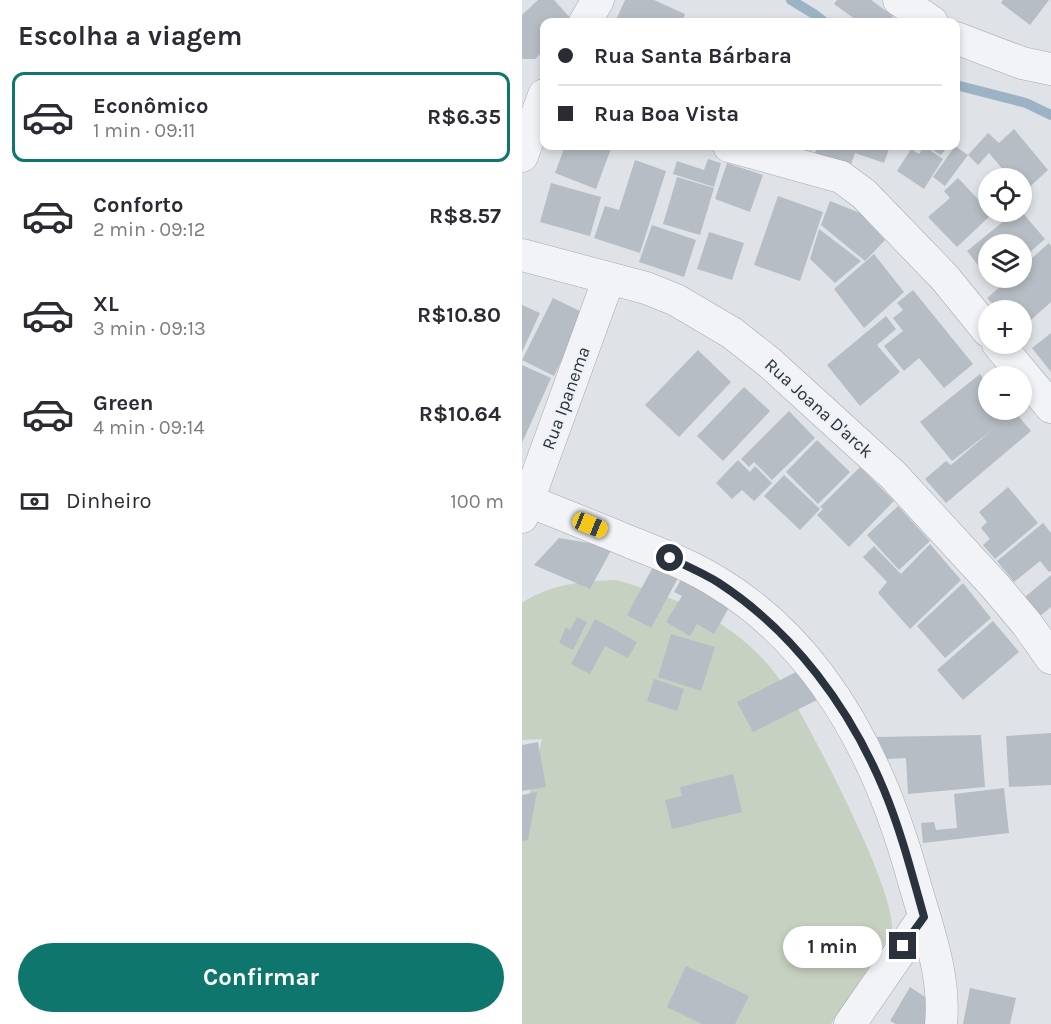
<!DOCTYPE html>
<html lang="pt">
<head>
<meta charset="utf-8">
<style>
  :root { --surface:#fff; --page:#f7f7f7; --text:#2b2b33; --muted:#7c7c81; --line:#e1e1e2; --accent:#0f766e }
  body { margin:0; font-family:Karla,sans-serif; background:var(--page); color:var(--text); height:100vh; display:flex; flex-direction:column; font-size:22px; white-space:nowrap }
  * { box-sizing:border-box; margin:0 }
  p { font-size:20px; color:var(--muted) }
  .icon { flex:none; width:33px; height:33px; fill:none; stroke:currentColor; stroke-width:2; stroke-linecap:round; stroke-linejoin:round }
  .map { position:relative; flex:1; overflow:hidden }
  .side { display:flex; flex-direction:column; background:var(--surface); width:522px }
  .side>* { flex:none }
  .guide { position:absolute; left:18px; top:18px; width:420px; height:132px; border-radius:12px; box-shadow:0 3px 9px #0003; display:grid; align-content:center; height:132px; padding:0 18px; background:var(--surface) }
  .buttons { position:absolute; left:456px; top:168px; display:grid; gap:12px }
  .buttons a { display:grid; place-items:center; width:54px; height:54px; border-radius:50%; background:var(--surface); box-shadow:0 3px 9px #0003; font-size:30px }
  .end { position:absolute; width:27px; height:27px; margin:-14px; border:8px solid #29323d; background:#fff; box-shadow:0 0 0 3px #fff }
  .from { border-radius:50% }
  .bubble { position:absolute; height:42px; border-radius:21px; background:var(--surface); box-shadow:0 3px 9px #0003; font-size:20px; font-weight:700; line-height:42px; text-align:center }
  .car { position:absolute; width:18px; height:36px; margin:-18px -9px; border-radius:8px; box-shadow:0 0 4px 2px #0007; background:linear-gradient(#f5c518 24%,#345 0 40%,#f5c518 0 76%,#345 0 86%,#f5c518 0) }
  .guide b { display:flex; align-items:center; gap:21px; height:57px; font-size:22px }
  .guide b+b { border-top:2px solid var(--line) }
  .guide i { width:15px; height:15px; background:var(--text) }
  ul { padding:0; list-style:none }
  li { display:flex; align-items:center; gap:18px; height:90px; margin:0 12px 9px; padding:0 6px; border:3px solid transparent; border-radius:12px }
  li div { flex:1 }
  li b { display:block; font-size:22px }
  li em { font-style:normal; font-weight:700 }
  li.on { border-color:var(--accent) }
  li>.icon { width:54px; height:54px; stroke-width:1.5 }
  h2 { padding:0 18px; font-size:27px; line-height:72px }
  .pay { display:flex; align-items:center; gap:15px; height:66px; padding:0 18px; font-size:22px }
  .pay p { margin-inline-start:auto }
  .button { display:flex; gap:12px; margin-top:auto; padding:12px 18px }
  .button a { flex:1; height:69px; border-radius:36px; background:var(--accent); color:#fff; font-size:24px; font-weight:700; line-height:69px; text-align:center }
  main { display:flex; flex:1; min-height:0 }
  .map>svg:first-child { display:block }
  .green { fill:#c6d1c1 }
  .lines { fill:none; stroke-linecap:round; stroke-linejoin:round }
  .stream { stroke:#9cb3c5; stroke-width:10 }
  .building { fill:#b6bdc4 }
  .street-casing { stroke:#a5aab1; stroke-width:33 }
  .street { stroke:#f1f3f6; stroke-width:32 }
  .route { stroke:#29323d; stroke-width:8 }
  .labels { text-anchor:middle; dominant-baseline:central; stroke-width:4.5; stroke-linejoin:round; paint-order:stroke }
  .street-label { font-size:18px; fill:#29323d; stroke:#eef2f5 }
</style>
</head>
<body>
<main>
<section class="side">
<h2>Escolha a viagem</h2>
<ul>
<li class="on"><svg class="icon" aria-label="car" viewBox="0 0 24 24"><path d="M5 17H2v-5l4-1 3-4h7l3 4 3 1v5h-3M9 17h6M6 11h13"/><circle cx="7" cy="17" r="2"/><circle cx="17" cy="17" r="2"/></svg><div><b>Econômico</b><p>1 min · 09:11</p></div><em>R$6.35</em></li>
<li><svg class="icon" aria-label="car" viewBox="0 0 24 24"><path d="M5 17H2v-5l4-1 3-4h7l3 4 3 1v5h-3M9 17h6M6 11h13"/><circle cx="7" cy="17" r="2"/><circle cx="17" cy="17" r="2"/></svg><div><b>Conforto</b><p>2 min · 09:12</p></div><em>R$8.57</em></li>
<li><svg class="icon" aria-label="car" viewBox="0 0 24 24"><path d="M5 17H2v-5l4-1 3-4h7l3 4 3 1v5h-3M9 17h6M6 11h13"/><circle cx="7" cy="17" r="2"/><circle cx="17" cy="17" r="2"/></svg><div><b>XL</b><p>3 min · 09:13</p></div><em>R$10.80</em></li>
<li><svg class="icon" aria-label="car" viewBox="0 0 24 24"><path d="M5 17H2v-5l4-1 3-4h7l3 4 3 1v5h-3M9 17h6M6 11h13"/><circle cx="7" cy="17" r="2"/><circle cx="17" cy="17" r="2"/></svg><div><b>Green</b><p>4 min · 09:14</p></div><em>R$10.64</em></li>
</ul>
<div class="pay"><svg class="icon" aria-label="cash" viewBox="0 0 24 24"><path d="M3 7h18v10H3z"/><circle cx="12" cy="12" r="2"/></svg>Dinheiro<p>100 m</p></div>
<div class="button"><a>Confirmar</a></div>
</section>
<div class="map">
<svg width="529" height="1024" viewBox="0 0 529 1024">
  <rect width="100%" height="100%" fill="#dfe3e7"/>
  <path class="green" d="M 94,580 C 146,595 196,614 235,653 C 249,666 261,683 271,700 C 291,734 381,903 369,934 L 309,1024 L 0,1024 L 0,827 L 20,739 L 0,740 L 0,603 C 28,584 61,581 94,580 Z"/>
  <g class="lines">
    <path class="stream" d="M 269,0 L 292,14 L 302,22
      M 434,85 L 504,103 L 529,115"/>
  </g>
  <path class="building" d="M 16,0 L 32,0 L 52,22 L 22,22 L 22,50 L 13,59 L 0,59 L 0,15 Z
    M 103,0 L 132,0 L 163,14 L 160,22 L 93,22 Z
    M 315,0 L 349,0 L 371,16 L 367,22 L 337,22 L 312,4 Z
    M 481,0 L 527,0 L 508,25 L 479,3 Z
    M 492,129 L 526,170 L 500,194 L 500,178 L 488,178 L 467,153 L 456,165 L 446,155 L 466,133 L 477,143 Z
    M 43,146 L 90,146 L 74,189 L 33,173 Z
    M 296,146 L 368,146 L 362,163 L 333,153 L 328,167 L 293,154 Z
    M 402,146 L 421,159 L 402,189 L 375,171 L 389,149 L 397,154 Z
    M 404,146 L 426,146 L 419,155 Z
    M 433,146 L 446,155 L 423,186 L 411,177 Z
    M 186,159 L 199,163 L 192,187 L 151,174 L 155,161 L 182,170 Z
    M 113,160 L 144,171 L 118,253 L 72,238 L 83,206 L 97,210 Z
    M 205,163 L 241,175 L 228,212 L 193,199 Z
    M 155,177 L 192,188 L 178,235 L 141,224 Z
    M 436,178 L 470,214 L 435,247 L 406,217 L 428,198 L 422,191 Z
    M 29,183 L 79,197 L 68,236 L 18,222 Z
    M 256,196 L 301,212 L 278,281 L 232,265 Z
    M 308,201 L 338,213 L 363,240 L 343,261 L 299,225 Z
    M 493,212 L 500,212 L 523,239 L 500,259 L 500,244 L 466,244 L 466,278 L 477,278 L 470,283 L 445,251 Z
    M 130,225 L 174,240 L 162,277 L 117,262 Z
    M 297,229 L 339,261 L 313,283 L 288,259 Z
    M 187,232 L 222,243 L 210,280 L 175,269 Z
    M 527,243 L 529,246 L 529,302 L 500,328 L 500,310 L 476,310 L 465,298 L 488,278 L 500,278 L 500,267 Z
    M 352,254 L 382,292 L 342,328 L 312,289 Z
    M 391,290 L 451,364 L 422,388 L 397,358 L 382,371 L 362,346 L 381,331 L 371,318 L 381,310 L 375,303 Z
    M 31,298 L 62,313 L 32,376 L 0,360 Z
    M 0,305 L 18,313 L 0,352 Z
    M 364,316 L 374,329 L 355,345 L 378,372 L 338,406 L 305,365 Z
    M 529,333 L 529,372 L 510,348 Z
    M 176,350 L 209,382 L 157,437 L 123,405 Z
    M 0,365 L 29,378 L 0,443 Z
    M 458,374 L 466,385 L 466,410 L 487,410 L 489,413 L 492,411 L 509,431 L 424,503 L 403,479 L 424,461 L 429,465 L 470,430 L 430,461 L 398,422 Z
    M 222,387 L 248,411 L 201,461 L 175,436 Z
    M 267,411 L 293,438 L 250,480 L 232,462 L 227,467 L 219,459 Z
    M 295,440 L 328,472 L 296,504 L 264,472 Z
    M 216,460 L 228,472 L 233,466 L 250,483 L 232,501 L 220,490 L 210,499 L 194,483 Z
    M 338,467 L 372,501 L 327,547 L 295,515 L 301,509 L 298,507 Z
    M 262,475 L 298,509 L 278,530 L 242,496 Z
    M 486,487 L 516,523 L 473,559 L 461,545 L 468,539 L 459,528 L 465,522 L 457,512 Z
    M 376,506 L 408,541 L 377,570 L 345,535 Z
    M 521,523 L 529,533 L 529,571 L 527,572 L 518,561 L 492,582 L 475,561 Z
    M 37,538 L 91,547 L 68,589 L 12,565 Z
    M 408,544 L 439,580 L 388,629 L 356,593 L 365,582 L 341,557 L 352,546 L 379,574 Z
    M 132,565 L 156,578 L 129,628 L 105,615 Z
    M 529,575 L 529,607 L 518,616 L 503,597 Z
    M 161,576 L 209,604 L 192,634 L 175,624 L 168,636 L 144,622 L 160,596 L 152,592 Z
    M 441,583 L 469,618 L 423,658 L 395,626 Z
    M 55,617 L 65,622 L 51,650 L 37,643 L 44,627 L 48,630 Z
    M 73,619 L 115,642 L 106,658 L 83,646 L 68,674 L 49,664 Z
    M 471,621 L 497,652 L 441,700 L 415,670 Z
    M 149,634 L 193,647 L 179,691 L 136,677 Z
    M 280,669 L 295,700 L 231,732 L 215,702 Z
    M 132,679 L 162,689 L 155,711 L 125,701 Z
    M 529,733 L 529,785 L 487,787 L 484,736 Z
    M 459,735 L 463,787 L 386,794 L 384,758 L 365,759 L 355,737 Z
    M 16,742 L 24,787 L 0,791 L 0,745 Z
    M 211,774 L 220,812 L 150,829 L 143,800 L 160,796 L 158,787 Z
    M 482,788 L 487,833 L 401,843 L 399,823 L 412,822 L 414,830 L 435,828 L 432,794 Z
    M 15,792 L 6,840 L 0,841 L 0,795 Z
    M 164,966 L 227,996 L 213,1024 L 180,1024 L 145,1007 Z
    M 388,987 L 411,1002 L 409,1024 L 374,1024 L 368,1021 Z
    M 448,988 L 494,998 L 488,1024 L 441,1024 Z"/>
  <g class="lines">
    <defs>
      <path id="street" d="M 377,0 L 410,22
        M 63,22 L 76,0
        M 434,38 L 500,63 L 529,69
        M 207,146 L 319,177 L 342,194 L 423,278 L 466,331
        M 0,156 L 22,95
        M 0,255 L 124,288 L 154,300 L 210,333 L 248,363 L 371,475 L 473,586 L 505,624 L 529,658
        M 476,344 L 529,407
        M 7,501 C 41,515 75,528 108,542 C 138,554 168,565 195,582 C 301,646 359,762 391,878 C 404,925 424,974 419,1024
        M 0,517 L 87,278
        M 328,1024 L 402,917"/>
    </defs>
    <use href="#street" class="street-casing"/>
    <use href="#street" class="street"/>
  </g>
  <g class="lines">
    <path class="route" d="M 148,558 C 164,566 181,573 197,583 C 272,632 328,708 362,790 C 379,831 390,874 402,917 L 381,946"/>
  </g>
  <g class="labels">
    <g class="street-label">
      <text transform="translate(44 398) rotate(-70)">Rua Ipanema</text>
      <text transform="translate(297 408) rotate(42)">Rua Joana D'arck</text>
    </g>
  </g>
</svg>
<div class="buttons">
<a><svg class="icon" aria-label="locate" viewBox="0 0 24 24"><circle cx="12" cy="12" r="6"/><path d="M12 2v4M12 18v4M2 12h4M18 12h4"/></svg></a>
<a><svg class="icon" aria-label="layers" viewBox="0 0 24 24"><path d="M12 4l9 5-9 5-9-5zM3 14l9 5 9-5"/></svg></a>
<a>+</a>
<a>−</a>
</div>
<i class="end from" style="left:148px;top:558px"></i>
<i class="end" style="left:381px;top:946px"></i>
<div class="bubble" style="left:261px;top:926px;width:99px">1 min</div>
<i class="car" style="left:68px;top:525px;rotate:112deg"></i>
<div class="guide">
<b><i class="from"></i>Rua Santa Bárbara</b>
<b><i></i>Rua Boa Vista</b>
</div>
</div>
</main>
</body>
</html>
